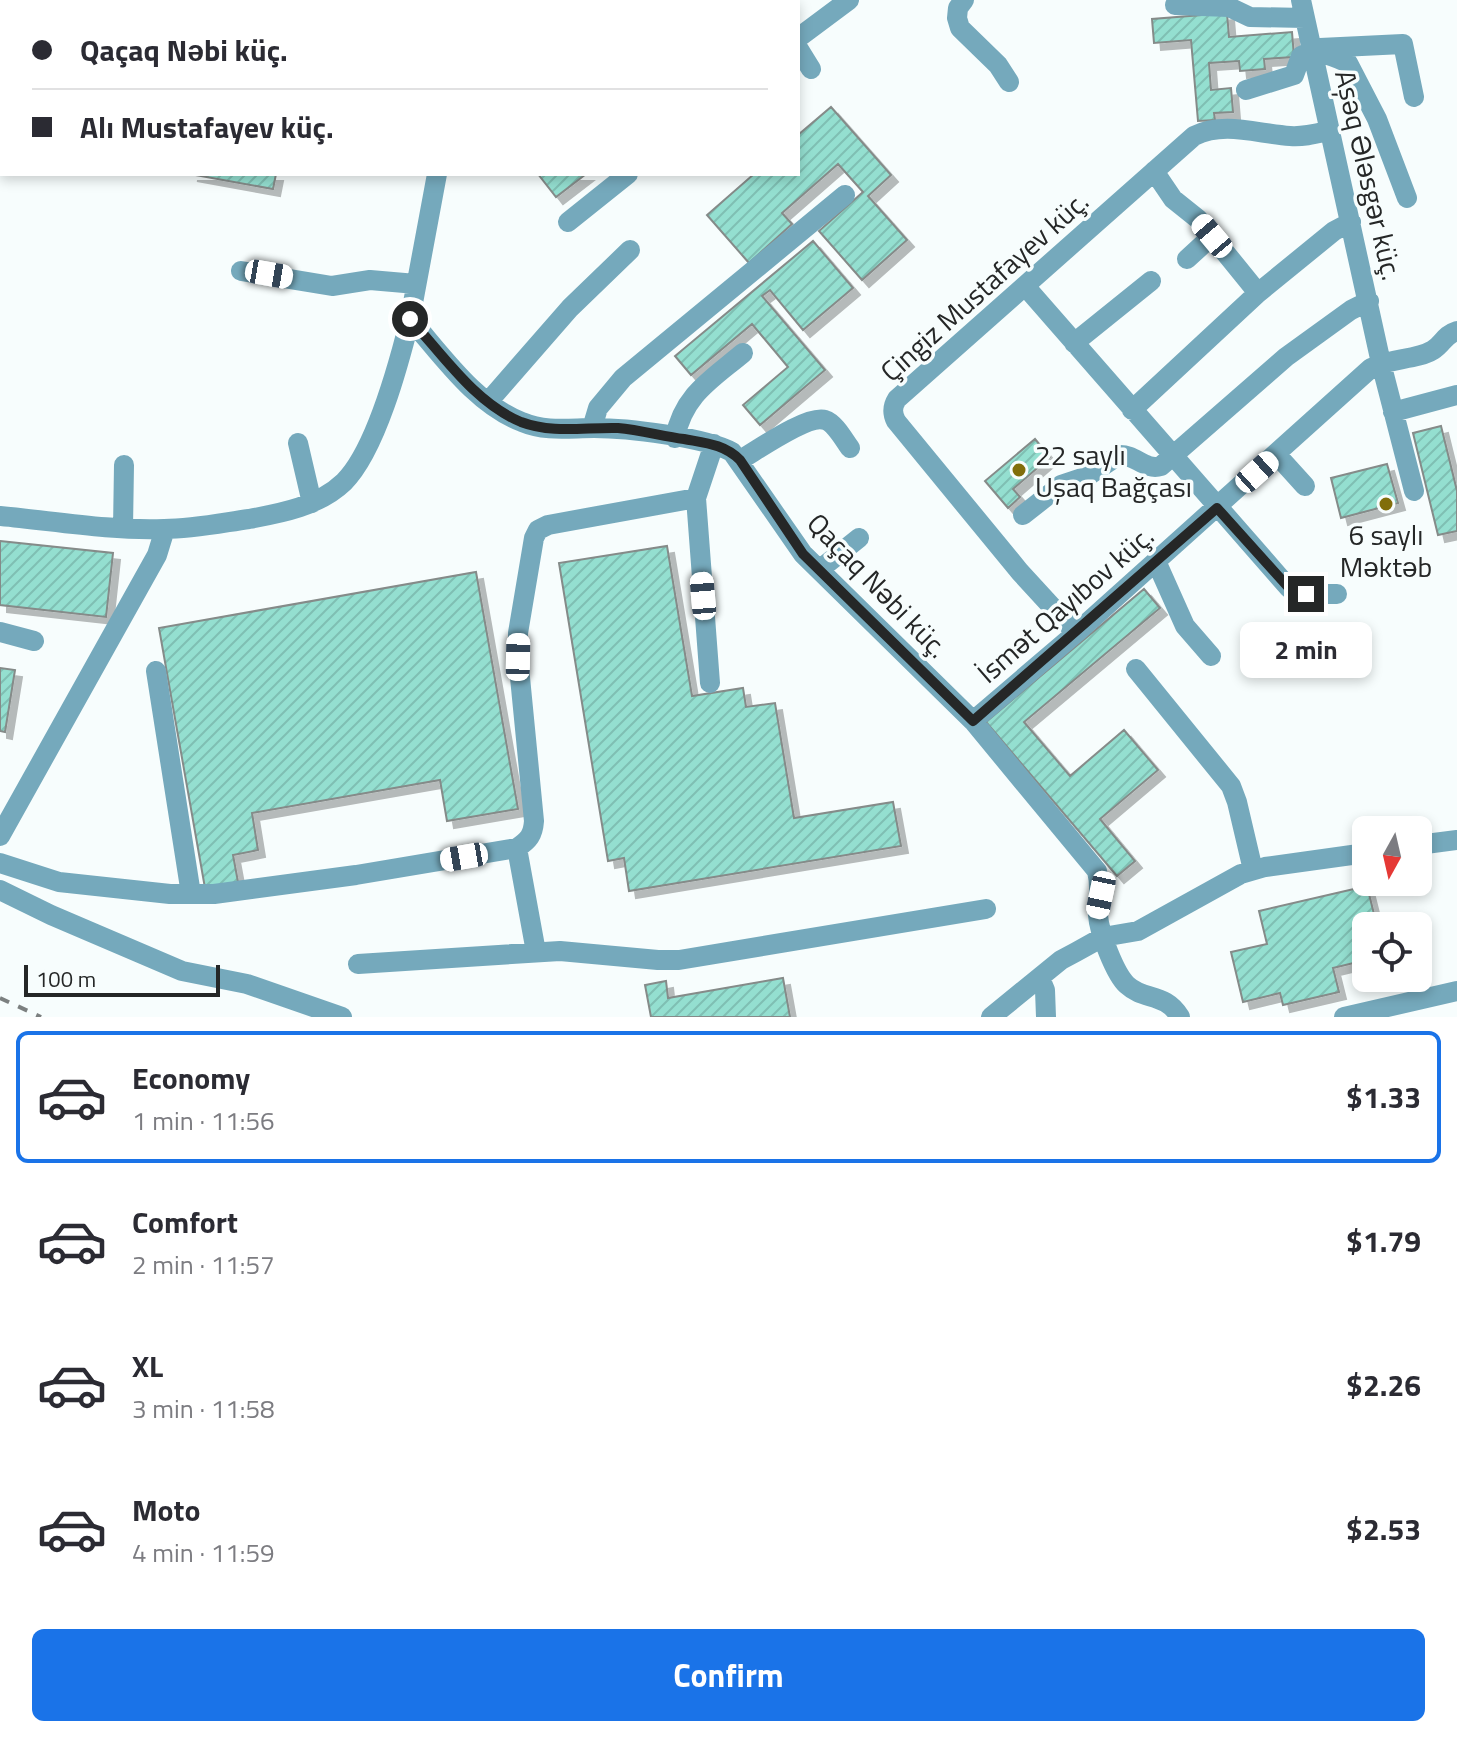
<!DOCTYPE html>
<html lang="en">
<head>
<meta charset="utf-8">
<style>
  :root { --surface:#fff; --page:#f7f7f7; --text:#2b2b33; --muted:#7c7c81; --line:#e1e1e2; --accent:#1a73e8 }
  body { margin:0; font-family:"Titillium Web",sans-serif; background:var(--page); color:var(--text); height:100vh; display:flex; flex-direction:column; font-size:30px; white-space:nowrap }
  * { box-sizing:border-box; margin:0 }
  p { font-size:26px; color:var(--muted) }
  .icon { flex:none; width:44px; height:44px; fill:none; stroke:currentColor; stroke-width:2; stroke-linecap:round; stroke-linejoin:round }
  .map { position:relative; height:1017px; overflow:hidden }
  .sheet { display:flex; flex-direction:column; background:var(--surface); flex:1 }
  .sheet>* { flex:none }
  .hud { position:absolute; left:0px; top:0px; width:800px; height:176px; box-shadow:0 4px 12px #0003; display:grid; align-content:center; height:176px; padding:0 32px; background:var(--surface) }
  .needle { width:52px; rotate:188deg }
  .tools { position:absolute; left:1352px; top:816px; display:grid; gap:16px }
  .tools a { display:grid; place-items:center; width:80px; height:80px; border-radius:12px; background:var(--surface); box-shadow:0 4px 12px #0003; font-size:40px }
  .scale { position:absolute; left:24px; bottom:20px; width:196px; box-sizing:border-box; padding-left:8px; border:4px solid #252727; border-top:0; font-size:22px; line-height:28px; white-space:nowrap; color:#252727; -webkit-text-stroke:6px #f7fdfd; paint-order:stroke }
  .end { position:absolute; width:36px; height:36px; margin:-18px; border:10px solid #252727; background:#fff; box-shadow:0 0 0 4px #fff }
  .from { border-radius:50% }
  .bubble { position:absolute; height:56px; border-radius:12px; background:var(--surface); box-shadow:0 4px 12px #0003; font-size:26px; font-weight:700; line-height:56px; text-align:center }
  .car { position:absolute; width:24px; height:48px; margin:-24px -12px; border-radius:10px; box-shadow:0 0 6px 2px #0007; background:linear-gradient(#fff 24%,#345 0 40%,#fff 0 76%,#345 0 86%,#fff 0) }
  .hud b { display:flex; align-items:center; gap:28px; height:76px; font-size:30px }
  .hud b+b { border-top:2px solid var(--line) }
  .hud i { width:20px; height:20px; background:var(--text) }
  ul { padding:14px 0 0; list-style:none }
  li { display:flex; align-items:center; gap:24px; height:132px; margin:0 16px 12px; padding:0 16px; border:4px solid transparent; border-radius:12px }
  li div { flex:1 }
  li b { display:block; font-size:30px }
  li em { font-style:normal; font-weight:700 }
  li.selected { border-color:var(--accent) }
  li>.icon { width:72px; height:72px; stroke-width:1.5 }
  .primary-button { display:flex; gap:16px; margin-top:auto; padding:16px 32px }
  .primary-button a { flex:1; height:92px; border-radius:12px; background:var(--accent); color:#fff; font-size:32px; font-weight:700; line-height:92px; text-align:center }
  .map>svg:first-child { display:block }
  .building { fill:url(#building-hatch); stroke:#858b89; stroke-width:2; filter:url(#shadow) }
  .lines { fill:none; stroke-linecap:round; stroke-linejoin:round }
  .minor { stroke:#75a9bc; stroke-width:20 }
  .rail { stroke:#7c8080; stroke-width:4; stroke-dasharray:10 10; stroke-linecap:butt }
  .route { stroke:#252727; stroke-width:10 }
  .poi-dot { fill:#816e0b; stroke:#f7fdfd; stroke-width:3 }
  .labels { text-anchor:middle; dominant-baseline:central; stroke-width:7; stroke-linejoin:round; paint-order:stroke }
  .street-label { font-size:28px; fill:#252727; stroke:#f7fdfd }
  .poi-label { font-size:28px; fill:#252727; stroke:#f7fdfd; text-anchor:start }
</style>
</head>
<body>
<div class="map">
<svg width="1457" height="1017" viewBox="0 0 1457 1017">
  <defs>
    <pattern id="building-hatch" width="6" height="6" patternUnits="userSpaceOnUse" patternTransform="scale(2)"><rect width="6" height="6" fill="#94dfd0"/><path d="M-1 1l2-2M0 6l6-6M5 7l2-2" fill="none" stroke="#7fbfb3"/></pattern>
    <filter id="shadow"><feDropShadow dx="7" dy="7" stdDeviation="0" flood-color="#0004"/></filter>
  </defs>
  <rect width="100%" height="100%" fill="#f7fdfd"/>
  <path class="building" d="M 251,0 L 356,0 L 251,2 Z
    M 1227,13 L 1229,37 L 1292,32 L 1294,57 L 1264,59 L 1265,69 L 1240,71 L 1239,61 L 1209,63 L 1211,90 L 1231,88 L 1233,112 L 1214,113 L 1215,120 L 1198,121 L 1191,40 L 1154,43 L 1152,19 Z
    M 831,107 L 891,175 L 868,196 L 907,240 L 862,280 L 819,231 L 863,192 L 838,164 L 782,213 L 792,224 L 749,263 L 707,215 L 754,174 L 798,174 L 798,135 Z
    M 190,174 L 276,174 L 273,189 Z
    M 538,174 L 586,174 L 556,197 Z
    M 813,241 L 853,288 L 803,330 L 770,290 L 762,296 L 825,370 L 760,425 L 743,405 L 788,367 L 752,324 L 691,375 L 675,356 Z
    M 1441,426 L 1457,491 L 1457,531 L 1438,535 L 1413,433 Z
    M 1035,439 L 1050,457 L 1013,489 L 1020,497 L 1008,508 L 985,481 Z
    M 1387,464 L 1398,503 L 1341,518 L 1331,478 Z
    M 0,541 L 113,553 L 106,617 L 0,605 Z
    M 667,546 L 692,696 L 743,688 L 746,707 L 775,703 L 794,818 L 893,802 L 901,846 L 629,891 L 624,858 L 608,861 L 559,563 Z
    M 476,572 L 518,809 L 447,821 L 440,780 L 252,813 L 258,850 L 233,855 L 238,882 L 205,888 L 159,628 Z
    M 1144,589 L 1160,608 L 1024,722 L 1070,776 L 1124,730 L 1158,770 L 1100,819 L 1135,861 L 1117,876 L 986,722 Z
    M 0,668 L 15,670 L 5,732 L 0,731 Z
    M 1367,886 L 1377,926 L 1366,926 L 1366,960 L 1333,968 L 1339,992 L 1283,1005 L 1280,993 L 1243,1002 L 1231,952 L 1267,944 L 1259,911 Z
    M 783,978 L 790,1017 L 651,1017 L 645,985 L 666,981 L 668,998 Z"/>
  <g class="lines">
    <path class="minor" d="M 964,0 L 958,8 L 957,18 L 960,28 L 998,65 L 1009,82
      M 1301,0 L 1381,363 L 1414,491
      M 226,2 L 226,0
      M 381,2 L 382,0
      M 468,2 L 468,0
      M 676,2 L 677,0
      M 1175,5 L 1229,7 L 1250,17 L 1305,18
      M 798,38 L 849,0
      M 798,48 L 811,69
      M 1320,48 L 1403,44 L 1414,97
      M 1246,90 L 1294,75 L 1301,56 C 1316,48 1334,57 1348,63 L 1377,119 L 1407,198
      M 1154,171 L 1173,199 L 1198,219 L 1258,293
      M 437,174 L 410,319 C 442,355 475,404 522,422 C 546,432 569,428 594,428 C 626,428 705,437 732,452 L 803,554 L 973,721 L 1097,871 C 1102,891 1097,897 1098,915 C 1099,932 1115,974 1127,985 C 1144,1001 1165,992 1180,1017
      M 568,222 L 628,174
      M 1187,259 L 1212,236
      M 241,271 L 332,286 L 370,280 L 416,284
      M 1025,286 L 1289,588 L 1306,594 L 1337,594
      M 1074,343 L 1151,281
      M 488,402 L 570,308 L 630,250
      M 1132,410 L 1258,293 L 1334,231 L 1351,222
      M 1393,412 L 1457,395
      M 592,428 L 598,408 L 623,378 L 845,195
      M 675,438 C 683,395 712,379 743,353
      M 298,443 L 312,503
      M 1276,454 L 1305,486
      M 740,460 C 756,451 808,414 825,420 C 835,423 844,440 850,448
      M 696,498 L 710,683
      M 1023,515 L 1061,485 L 1088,476 L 1119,455 C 1135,454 1145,471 1161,466 L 1286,357 L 1351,310 L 1369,301
      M 0,516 C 54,521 110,531 164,529 C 193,529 221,523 249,519 C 282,513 319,506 344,482 C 376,450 399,363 410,319
      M 123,528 L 124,465
      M 1156,561 L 1185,626 L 1211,656
      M 819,570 L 859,538
      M 0,632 L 34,641
      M 1076,633 L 1020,572 L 896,421 C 892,413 892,407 897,399 L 1194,136 C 1224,121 1258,134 1290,136 C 1304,137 1315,134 1328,131
      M 1136,669 L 1231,786 L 1237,802 L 1253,870
      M 156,671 L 191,894
      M 973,721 L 1076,633 L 1371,368 C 1390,358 1417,360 1433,350 C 1443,344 1444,335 1457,331
      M 0,836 L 157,555 L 165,529
      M 1418,845 L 1457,840
      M 517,848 L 536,952
      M 0,863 L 59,882 L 170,894 L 214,894 L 356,875 L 517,848 C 529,840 533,835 534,821 L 518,657 L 518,633 L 534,538 L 538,530 L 548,525 L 696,498 L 714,444
      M 0,890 L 51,915 L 182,971 L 247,984 L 342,1017
      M 358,964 L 560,951 L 658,960 L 679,960 L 986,909
      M 1040,978 L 1045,990 L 1046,1017
      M 991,1017 L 1061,960 L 1076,952 L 1103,937 L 1138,931 L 1241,874 L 1265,867 L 1366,853
      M 1344,1017 L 1457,991"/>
    <path class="rail" d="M 0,998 L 41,1017"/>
  </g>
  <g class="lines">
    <path class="route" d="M 410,319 C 443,355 475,403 521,422 C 553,434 585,427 618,428 C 640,430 662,436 684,439 C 705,443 724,444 740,460 L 803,554 L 973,721 L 1217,508 L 1289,588 L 1306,594"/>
  </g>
  <g class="poi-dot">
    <circle cx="1019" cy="470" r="8"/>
    <circle cx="1386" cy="504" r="8"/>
  </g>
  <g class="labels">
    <g class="street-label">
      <text transform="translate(1369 175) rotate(77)">Aşəq Ələsgər küç.</text>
      <text transform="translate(984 286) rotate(-42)">Çingiz Mustafayev küç.</text>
      <text transform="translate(878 585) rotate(46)">Qaçaq Nəbi küç.</text>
      <text transform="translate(1065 604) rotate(-41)">İsmət Qayıbov küç.</text>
    </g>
    <g class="poi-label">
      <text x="1035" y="454">22 saylı<tspan x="1035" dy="32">Uşaq Bağçası</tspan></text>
      <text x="1386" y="534" text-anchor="middle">6 saylı<tspan x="1386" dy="32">Məktəb</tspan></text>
    </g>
  </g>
</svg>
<div class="tools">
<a><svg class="needle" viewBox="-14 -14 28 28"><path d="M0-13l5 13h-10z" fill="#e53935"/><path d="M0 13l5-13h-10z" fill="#7c7c81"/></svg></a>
<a><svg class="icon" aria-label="locate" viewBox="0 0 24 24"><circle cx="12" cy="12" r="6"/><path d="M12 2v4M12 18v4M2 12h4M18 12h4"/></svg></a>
</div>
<div class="scale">100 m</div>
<i class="end from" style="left:410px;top:319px"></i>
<i class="end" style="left:1306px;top:594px"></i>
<div class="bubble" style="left:1240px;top:622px;width:132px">2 min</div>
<i class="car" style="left:1212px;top:236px;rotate:320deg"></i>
<i class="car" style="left:269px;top:274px;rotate:100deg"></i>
<i class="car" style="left:1257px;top:472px;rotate:48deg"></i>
<i class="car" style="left:703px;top:596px;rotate:355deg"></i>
<i class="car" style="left:518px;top:657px;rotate:1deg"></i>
<i class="car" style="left:464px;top:857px;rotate:260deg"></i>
<i class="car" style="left:1101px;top:895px;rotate:192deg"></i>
<div class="hud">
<b><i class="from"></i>Qaçaq Nəbi küç.</b>
<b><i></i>Alı Mustafayev küç.</b>
</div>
</div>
<section class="sheet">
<ul>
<li class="selected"><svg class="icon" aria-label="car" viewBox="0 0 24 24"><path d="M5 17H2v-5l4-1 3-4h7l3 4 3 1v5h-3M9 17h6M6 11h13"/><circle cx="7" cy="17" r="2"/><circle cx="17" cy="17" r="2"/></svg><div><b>Economy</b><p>1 min · 11:56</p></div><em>$1.33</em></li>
<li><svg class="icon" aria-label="car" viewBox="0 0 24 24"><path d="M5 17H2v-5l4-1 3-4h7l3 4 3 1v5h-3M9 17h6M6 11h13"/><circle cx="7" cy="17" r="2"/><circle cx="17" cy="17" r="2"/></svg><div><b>Comfort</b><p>2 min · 11:57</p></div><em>$1.79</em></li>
<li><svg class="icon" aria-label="car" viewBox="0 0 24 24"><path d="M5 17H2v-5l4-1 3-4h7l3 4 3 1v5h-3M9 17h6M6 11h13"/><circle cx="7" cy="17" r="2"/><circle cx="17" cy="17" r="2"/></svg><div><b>XL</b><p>3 min · 11:58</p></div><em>$2.26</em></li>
<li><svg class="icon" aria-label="car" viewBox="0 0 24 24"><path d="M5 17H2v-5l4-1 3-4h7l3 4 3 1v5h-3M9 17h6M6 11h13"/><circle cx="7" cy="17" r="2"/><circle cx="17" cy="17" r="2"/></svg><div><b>Moto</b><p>4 min · 11:59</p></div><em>$2.53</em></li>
</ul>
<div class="primary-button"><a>Confirm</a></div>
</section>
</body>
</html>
